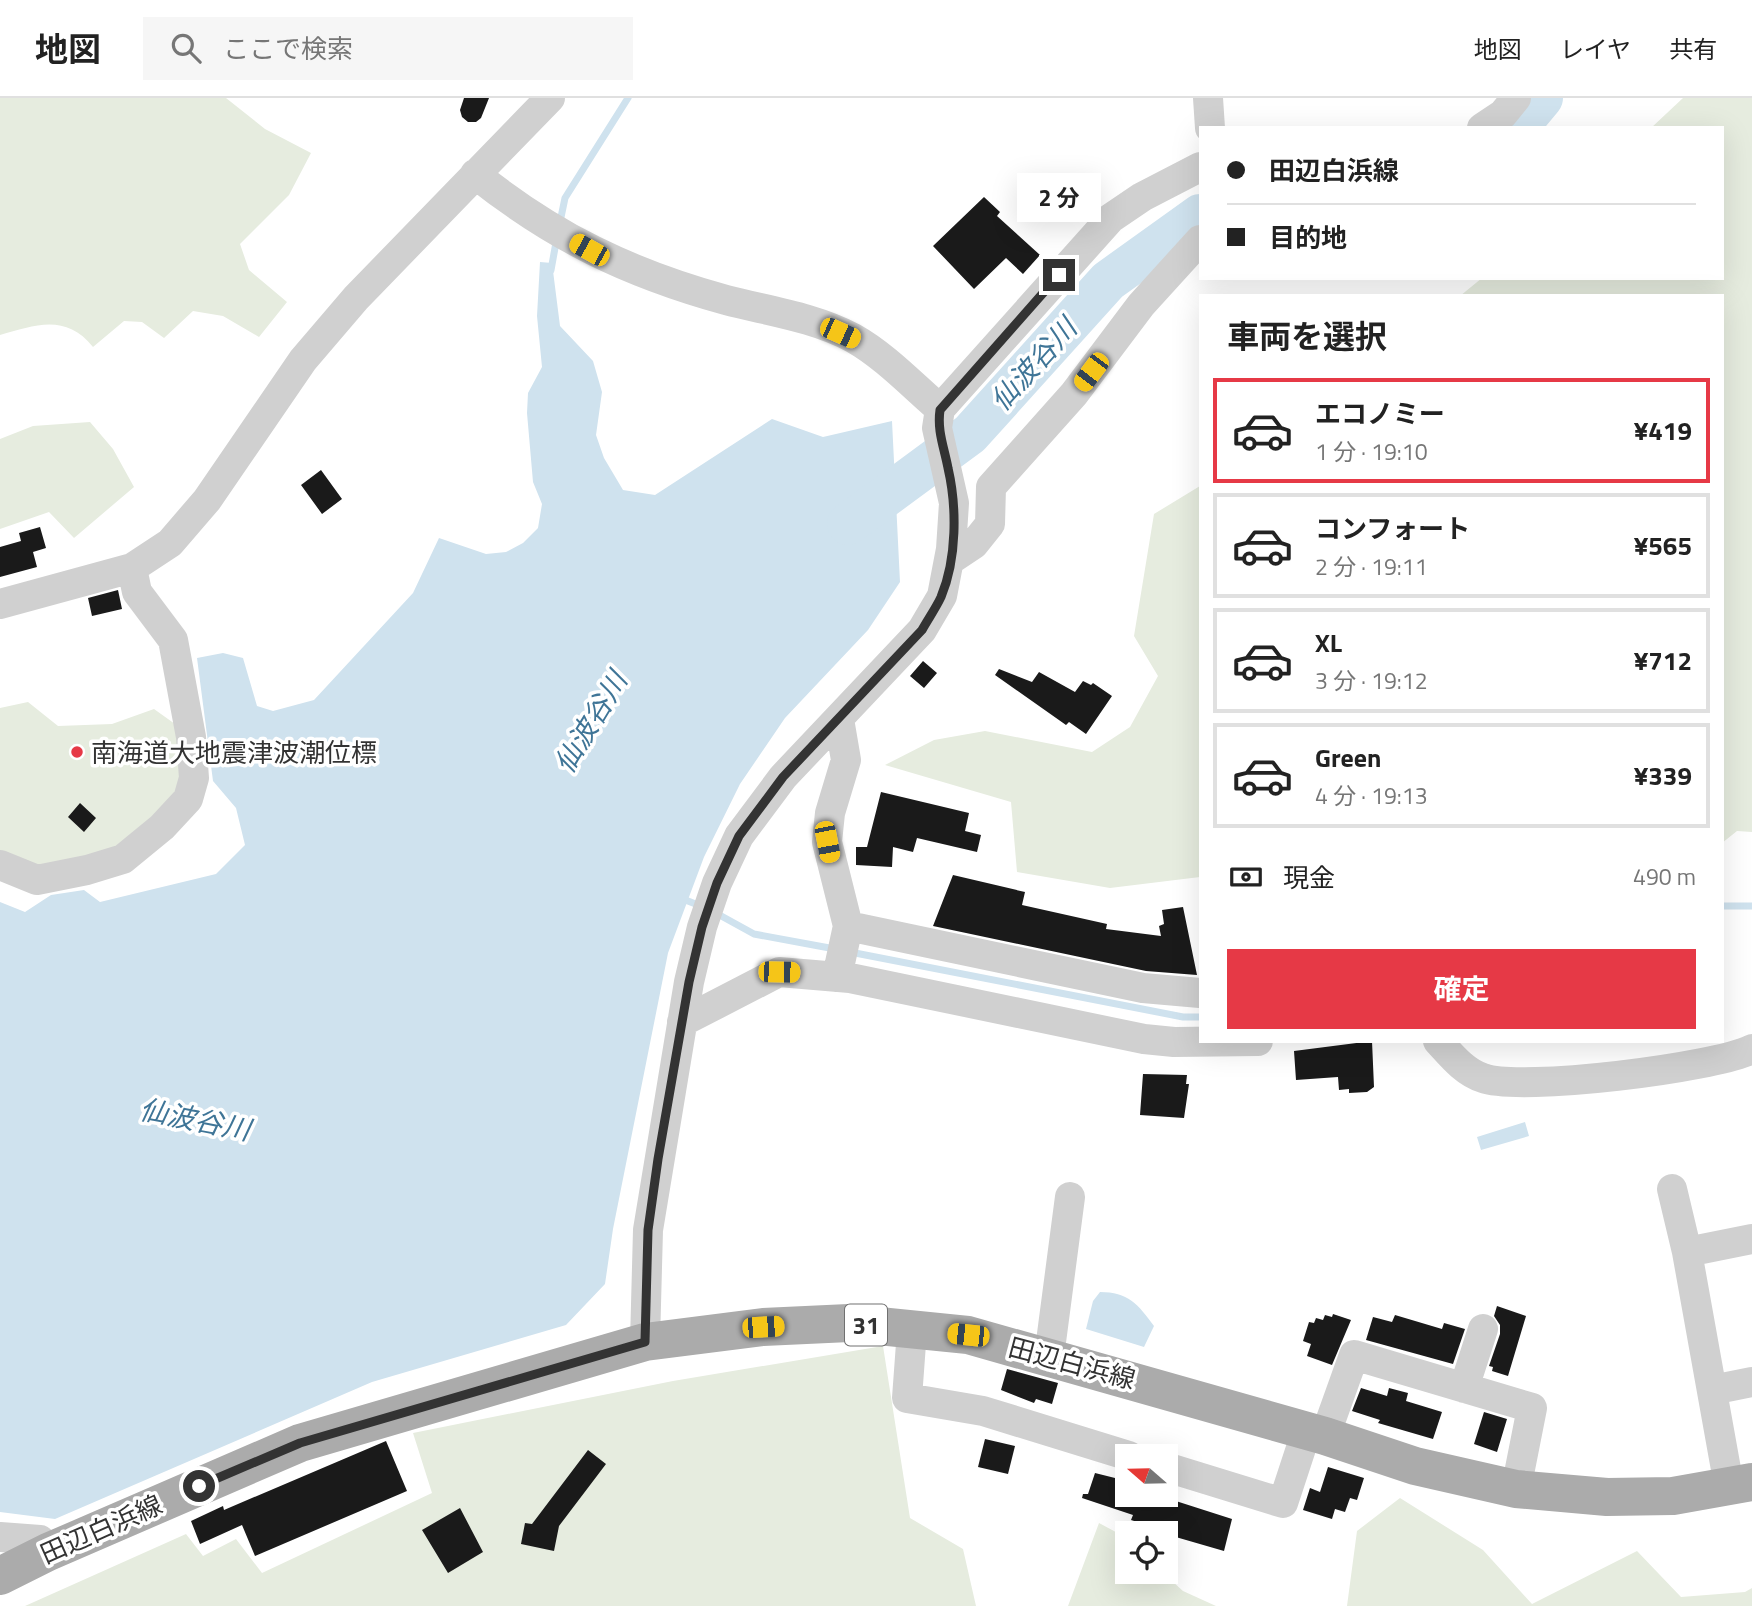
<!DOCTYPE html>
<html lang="ja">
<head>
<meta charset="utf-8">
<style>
  :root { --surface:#fff; --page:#f6f6f6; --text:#222; --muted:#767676; --line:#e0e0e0; --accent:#e63946 }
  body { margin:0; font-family:"Titillium Web","Noto Sans JP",sans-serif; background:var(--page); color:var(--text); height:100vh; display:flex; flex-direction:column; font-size:26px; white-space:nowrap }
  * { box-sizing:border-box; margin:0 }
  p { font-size:23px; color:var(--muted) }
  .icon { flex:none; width:38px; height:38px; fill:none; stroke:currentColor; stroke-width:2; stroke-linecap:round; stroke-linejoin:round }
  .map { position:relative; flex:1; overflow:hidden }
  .sheet { position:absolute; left:1199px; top:196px; width:525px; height:749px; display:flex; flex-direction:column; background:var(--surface); border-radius:0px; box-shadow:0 7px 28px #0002 }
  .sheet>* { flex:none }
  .hud { position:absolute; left:1199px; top:28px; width:525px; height:154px; border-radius:0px; box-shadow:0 7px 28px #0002; display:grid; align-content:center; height:154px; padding:0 28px; background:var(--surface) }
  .needle { width:46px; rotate:290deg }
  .buttons { position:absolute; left:1115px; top:1346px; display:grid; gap:14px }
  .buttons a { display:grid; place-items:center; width:63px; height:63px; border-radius:0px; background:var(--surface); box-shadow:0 7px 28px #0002; font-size:35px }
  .end { position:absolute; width:32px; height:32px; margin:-16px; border:9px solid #333; background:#fff; box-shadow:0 0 0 4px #fff }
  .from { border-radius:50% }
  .bubble { position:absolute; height:49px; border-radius:0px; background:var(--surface); box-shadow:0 7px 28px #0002; font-size:23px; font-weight:700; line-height:49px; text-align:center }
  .car { position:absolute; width:21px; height:42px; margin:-21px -10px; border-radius:9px; box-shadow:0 0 5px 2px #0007; background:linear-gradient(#f5c518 24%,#345 0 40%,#f5c518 0 76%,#345 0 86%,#f5c518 0) }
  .hud b { display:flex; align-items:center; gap:24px; height:66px; font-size:26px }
  .hud b+b { border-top:2px solid var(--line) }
  .hud i { width:18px; height:18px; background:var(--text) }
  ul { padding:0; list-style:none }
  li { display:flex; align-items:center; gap:21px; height:105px; margin:0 14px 10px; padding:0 14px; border:4px solid var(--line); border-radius:0px }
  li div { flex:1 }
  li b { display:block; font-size:26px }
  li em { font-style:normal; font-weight:700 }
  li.selected { border-color:var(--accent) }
  li>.icon { width:63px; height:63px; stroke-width:1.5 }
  h2 { padding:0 28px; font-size:32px; line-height:84px }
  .pay { display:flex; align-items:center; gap:18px; height:77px; padding:0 28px; font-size:26px }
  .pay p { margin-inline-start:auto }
  .cta { display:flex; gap:14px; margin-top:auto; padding:14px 28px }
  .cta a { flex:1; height:80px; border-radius:0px; background:var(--accent); color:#fff; font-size:28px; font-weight:700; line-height:80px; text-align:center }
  header { display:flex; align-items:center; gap:42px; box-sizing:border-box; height:98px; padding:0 35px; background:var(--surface); border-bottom:2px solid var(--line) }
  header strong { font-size:33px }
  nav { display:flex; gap:38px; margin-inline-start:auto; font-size:24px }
  .search { width:490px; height:63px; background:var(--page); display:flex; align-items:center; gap:18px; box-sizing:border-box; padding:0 24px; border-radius:0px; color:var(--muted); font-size:26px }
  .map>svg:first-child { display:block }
  .green { fill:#e6ecdf }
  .water { fill:#cfe2ee }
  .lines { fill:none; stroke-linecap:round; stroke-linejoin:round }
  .stream { stroke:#cfe2ee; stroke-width:7 }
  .river { stroke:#cfe2ee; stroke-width:42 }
  .building { fill:#1a1a1a }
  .minor { stroke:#d0d0d0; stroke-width:30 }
  .major { stroke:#ababab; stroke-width:38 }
  .route { stroke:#333; stroke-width:9 }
  .poi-dot { fill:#e63946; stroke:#fff; stroke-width:2.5 }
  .labels { text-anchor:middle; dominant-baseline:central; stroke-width:7; stroke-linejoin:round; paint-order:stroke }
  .shield { fill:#fff; stroke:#707070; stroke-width:2 }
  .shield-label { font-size:24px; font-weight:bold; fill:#333 }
  .poi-label { font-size:26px; fill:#333; stroke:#fff; text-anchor:start }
  .street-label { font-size:26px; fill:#333; stroke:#fff }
  .water-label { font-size:28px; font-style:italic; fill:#3f7597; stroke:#fff }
</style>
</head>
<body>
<header>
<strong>地図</strong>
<div class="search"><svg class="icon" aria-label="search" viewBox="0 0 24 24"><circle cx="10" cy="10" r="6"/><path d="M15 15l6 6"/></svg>ここで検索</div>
<nav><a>地図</a><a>レイヤ</a><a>共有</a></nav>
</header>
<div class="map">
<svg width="1752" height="1508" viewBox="0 0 1752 1508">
  <rect width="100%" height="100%" fill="#fff"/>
  <path class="green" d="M 0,0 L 226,0 L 265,31 L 311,55 L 289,97 L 240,146 L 249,172 L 287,204 L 259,239 L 223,218 L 193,213 L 164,240 L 142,224 L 124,223 L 93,249 C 66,215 35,227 0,237 Z
    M 1683,0 L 1752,0 L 1752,734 L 1737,733 L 1722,745 L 1722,198 L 1460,198 L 1482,180 L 1722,180 L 1722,30 L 1651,30 Z
    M 90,324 L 113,351 L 134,389 L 74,440 L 49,414 L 0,431 L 0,341 L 33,328 Z
    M 1200,388 L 1200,779 L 1110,790 L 1017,774 L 1011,704 L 885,667 L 934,642 L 985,633 L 1092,654 L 1130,629 L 1158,578 L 1134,538 L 1154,416 Z
    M 28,604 L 58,628 L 112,626 L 154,611 L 182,631 L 182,680 L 174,703 L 123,749 L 42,774 L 0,758 L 0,610 Z
    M 883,1248 L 910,1420 L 963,1451 L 976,1508 L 25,1508 L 186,1436 L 203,1458 L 236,1441 L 262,1475 L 432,1395 L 413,1335 L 673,1283 Z
    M 1400,1400 L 1483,1452 L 1532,1506 L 1637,1453 L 1681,1499 L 1745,1494 L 1752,1490 L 1752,1508 L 1347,1508 L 1357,1433 Z
    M 1099,1425 L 1127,1440 L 1127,1474 L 1162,1474 L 1183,1493 L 1216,1508 L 1068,1508 Z"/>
  <path class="water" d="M 540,164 L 552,165 L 560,228 L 593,263 L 602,294 L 596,337 L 604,360 L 623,392 L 655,397 L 772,321 L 823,339 L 892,323 L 900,484 L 868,532 L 785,620 L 740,686 L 704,759 L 668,855 L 613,1131 L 605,1186 L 566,1227 L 372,1284 L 55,1421 L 0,1414 L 0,804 L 25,814 L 51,797 L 84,792 L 100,804 L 216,776 L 245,747 L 236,710 L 213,683 L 197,560 L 223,555 L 243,560 L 257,608 L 273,613 L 314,602 L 413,495 L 439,440 L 486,456 L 506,454 L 523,445 L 538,430 L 542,406 L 533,384 L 527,315 L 528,295 L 542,269 L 537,218 Z
    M 1525,1024 L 1529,1038 L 1481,1052 L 1477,1039 Z
    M 1100,1194 C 1128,1194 1138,1206 1154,1228 L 1144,1249 L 1086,1231 L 1093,1203 Z"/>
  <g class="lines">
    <path class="stream" d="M 560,124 L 565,100 L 628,0
      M 551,172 L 557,139
      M 679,803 L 683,801 L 703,809
      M 1722,808 L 1752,808
      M 714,814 L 754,836 L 835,851
      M 850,854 L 1183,919 L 1200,919"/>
    <path class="river" d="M 1517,30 L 1542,0
      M 848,426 L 970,336 L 1108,183 L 1200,117"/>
  </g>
  <path class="building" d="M 464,0 L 489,0 L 481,20 L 476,24 L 468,24 L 462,19 L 460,12 Z
    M 984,99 L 1000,114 L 997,118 L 1040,157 L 1023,176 L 1006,160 L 974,191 L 933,148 Z
    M 321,372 L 342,401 L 322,416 L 301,387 Z
    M 40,429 L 46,450 L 33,454 L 37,469 L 0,479 L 0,449 L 21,443 L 19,435 Z
    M 118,492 L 122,511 L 92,518 L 88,500 Z
    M 923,563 L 937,575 L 924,590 L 910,578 Z
    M 999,571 L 1032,584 L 1039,574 L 1075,594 L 1083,583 L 1091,587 L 1093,585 L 1112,598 L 1086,636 L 1069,624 L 1066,627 L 995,577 Z
    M 881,694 L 969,715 L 965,733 L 981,737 L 977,754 L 917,740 L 913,754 L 893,749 L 892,769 L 856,767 L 856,749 L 867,749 Z
    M 80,705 L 96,720 L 84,734 L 68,719 Z
    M 953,777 L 1025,794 L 1022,807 L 1107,826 L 1106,831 L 1161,838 L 1159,828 L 1164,826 L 1162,812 L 1183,809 L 1197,877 L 1146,873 L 933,828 Z
    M 1372,943 L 1374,989 L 1367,994 L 1349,995 L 1349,991 L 1339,992 L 1338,979 L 1296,982 L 1294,953 Z
    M 1143,976 L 1187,977 L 1186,986 L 1189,986 L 1184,1020 L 1140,1017 Z
    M 1497,1208 L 1526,1218 L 1508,1278 L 1492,1273 L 1493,1269 L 1489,1268 L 1500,1236 L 1500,1227 L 1494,1218 Z
    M 1333,1216 L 1351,1222 L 1332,1267 L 1307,1258 L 1311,1246 L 1303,1243 L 1309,1224 L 1314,1225 L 1316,1220 L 1323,1222 L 1325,1217 L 1332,1219 Z
    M 1395,1217 L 1442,1231 L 1444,1225 L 1465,1231 L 1453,1266 L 1366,1242 L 1373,1219 L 1392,1224 Z
    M 1007,1271 L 1058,1285 L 1052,1306 L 1036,1301 L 1034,1305 L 1001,1292 Z
    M 1361,1290 L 1387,1298 L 1389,1290 L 1408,1295 L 1406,1303 L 1442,1314 L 1433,1341 L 1378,1325 L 1380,1322 L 1352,1313 Z
    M 1484,1314 L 1507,1321 L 1497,1354 L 1474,1346 Z
    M 985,1341 L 1015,1348 L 1008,1376 L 978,1369 Z
    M 386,1343 L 407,1393 L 255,1458 L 242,1427 L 200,1446 L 191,1423 L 223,1408 L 224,1412 Z
    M 588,1352 L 606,1366 L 559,1428 L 554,1453 L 521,1446 L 525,1425 L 532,1426 Z
    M 1328,1369 L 1364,1380 L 1357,1402 L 1350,1400 L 1345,1414 L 1335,1411 L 1332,1421 L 1303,1412 L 1310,1390 L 1320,1394 Z
    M 1095,1375 L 1123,1382 L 1127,1386 L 1123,1396 L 1154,1396 L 1232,1421 L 1224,1453 L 1155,1433 L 1156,1430 L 1131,1422 L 1133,1417 L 1082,1400 L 1083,1396 L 1088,1396 Z
    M 460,1410 L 483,1454 L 448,1475 L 422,1432 Z"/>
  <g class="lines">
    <path class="minor" d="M 1208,0 L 1210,30
      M 1482,30 L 1503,16 L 1516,0
      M 475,76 C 554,139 628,175 726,202 C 768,213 814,219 853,240 C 885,258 912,287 940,311
      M 950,462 L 974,446 L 990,426 L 991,389 L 1074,296 L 1141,207 L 1200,142
      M 0,506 L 132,470 L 170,445 L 207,402 L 303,262 L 356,200 L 550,0
      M 0,767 L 37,782 L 87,772 L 123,761 L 162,729 L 188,701 L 194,680 L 191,639 L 173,542 L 137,494 L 132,470
      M 848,828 L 1143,890 L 1200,895
      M 837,879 L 848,828 L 827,744 L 830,715 L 846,662 L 839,621
      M 682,924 L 779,874 L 850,880 L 1144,941 L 1174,944 L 1258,943
      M 1438,943 C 1451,957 1464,974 1483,980 C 1520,994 1715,970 1752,951
      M 1672,1091 L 1687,1154 L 1729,1388
      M 1687,1154 L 1752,1141
      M 912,1232 L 907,1300 L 983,1313 L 1129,1358
      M 645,1244 L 648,1132 L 689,884 L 702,829 L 717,785 L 739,738 L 783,679 L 922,532 L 942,498 L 951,451 L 954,405 L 937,330 L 940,311 L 1111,120 L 1142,99 L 1200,69
      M 1049,1259 L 1070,1099
      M 1464,1290 L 1483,1231
      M 1712,1292 L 1752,1284
      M 1325,1338 L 1354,1257 L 1532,1310 L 1516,1391
      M 1166,1369 L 1283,1405 L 1307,1332
      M 0,1439 L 40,1442 L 48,1454"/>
    <path class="major" d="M 0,1478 L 48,1454 L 300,1345 L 645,1244 L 763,1229 L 849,1225 L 968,1237 L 1325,1338 L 1415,1368 L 1516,1391 L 1607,1399 L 1673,1398 L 1752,1384"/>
  </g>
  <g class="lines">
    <path class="route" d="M 199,1388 L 300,1345 L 645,1244 L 648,1132 L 658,1061 L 689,884 L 702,829 L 717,785 L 739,738 L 783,679 L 922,532 C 928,521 936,510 941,499 C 957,461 957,409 948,370 C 944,349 937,333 940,312 L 1059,177"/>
  </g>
  <circle class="poi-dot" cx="77" cy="654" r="7"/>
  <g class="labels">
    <rect class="shield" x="845" y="1206.5" width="42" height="41" rx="5"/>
    <g class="shield-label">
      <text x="866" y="1227">31</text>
    </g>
    <g class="poi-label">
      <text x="91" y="654">南海道大地震津波潮位標</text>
    </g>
    <g class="street-label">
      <text transform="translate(1072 1265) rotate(15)">田辺白浜線</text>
      <text transform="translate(101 1431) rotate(-24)">田辺白浜線</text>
    </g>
    <g class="water-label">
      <text transform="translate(1033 266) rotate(-48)">仙波谷川</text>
      <text transform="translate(590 624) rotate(-59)">仙波谷川</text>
      <text transform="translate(195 1021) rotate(11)">仙波谷川</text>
    </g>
  </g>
</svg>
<div class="buttons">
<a><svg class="needle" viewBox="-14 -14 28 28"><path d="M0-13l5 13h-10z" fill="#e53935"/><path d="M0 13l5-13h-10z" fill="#767676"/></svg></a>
<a><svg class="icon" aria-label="locate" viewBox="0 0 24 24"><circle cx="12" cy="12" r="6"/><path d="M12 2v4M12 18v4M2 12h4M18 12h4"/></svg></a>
</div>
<i class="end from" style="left:199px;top:1388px"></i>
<i class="end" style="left:1059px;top:177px"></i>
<div class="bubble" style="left:1017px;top:75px;width:84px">2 分</div>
<i class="car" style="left:589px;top:152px;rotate:299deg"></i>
<i class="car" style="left:840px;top:235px;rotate:114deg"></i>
<i class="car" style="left:1091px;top:274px;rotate:217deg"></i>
<i class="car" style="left:827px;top:744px;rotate:169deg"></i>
<i class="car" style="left:779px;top:874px;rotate:91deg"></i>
<i class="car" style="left:763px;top:1229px;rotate:87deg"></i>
<i class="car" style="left:968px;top:1237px;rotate:276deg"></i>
<div class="hud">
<b><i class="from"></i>田辺白浜線</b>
<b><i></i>目的地</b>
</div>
<section class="sheet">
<h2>車両を選択</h2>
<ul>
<li class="selected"><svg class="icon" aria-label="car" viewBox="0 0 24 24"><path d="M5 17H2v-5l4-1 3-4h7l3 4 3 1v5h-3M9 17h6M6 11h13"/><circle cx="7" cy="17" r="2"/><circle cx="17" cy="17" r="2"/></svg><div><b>エコノミー</b><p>1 分 · 19:10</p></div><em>¥419</em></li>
<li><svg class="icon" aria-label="car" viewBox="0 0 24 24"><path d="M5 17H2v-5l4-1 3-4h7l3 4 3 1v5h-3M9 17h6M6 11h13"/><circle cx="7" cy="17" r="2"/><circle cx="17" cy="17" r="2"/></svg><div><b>コンフォート</b><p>2 分 · 19:11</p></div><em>¥565</em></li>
<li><svg class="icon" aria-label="car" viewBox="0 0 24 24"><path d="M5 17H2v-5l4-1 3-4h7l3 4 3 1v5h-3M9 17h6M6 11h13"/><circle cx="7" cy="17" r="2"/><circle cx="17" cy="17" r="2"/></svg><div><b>XL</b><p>3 分 · 19:12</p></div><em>¥712</em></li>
<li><svg class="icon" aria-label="car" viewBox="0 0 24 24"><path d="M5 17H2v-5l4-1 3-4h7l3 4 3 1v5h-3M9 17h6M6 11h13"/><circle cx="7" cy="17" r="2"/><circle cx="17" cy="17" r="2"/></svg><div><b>Green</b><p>4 分 · 19:13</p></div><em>¥339</em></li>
</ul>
<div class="pay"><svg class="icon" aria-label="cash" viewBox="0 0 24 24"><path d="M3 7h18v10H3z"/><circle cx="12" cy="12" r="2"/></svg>現金<p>490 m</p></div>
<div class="cta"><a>確定</a></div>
</section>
</div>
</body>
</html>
